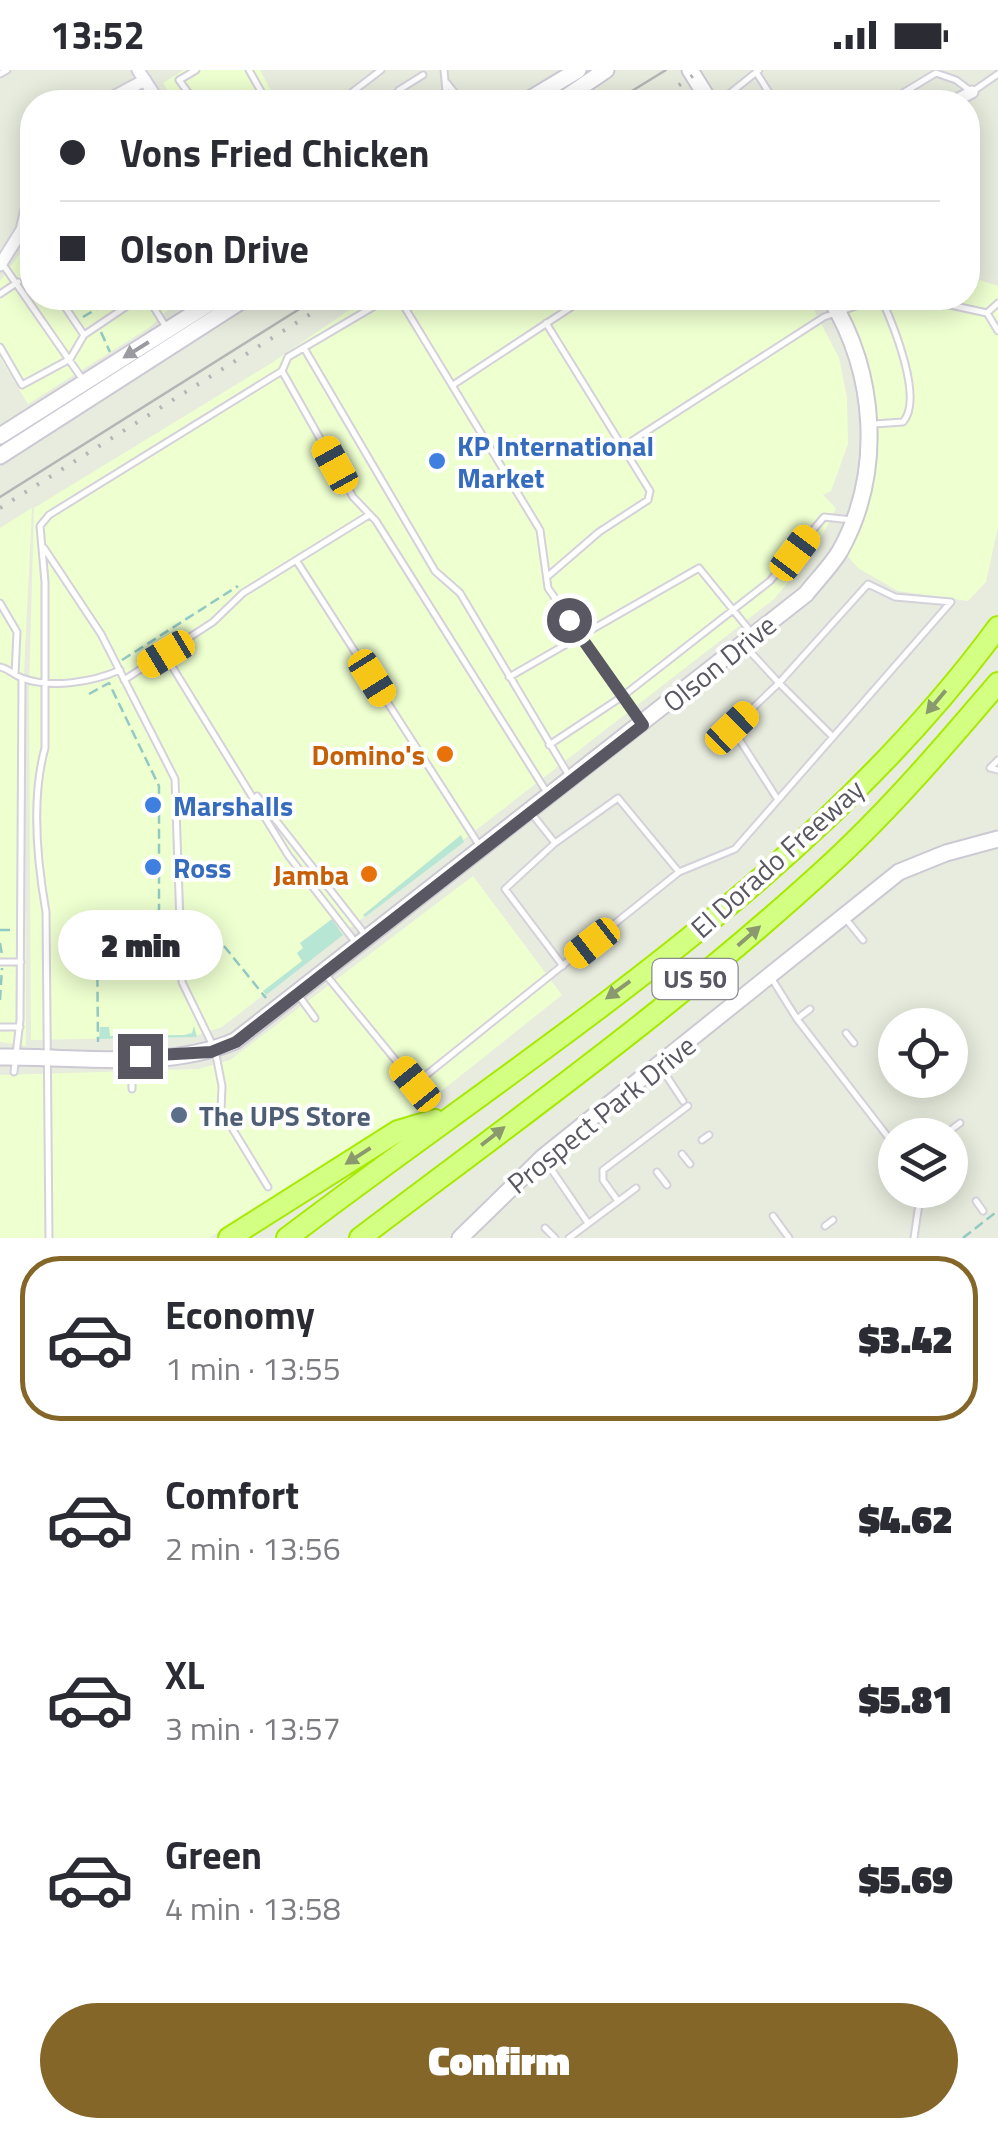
<!DOCTYPE html>
<html lang="en">
<head>
<meta charset="utf-8">
<style>
  :root { --surface:#fff; --page:#f2f2f3; --text:#2b2b33; --muted:#7c7c81; --line:#e1e1e2; --accent:#856629 }
  body { margin:0; font-family:"Titillium Web",sans-serif; background:var(--page); color:var(--text); height:100vh; display:flex; flex-direction:column; font-size:38px; white-space:nowrap }
  * { box-sizing:border-box; margin:0 }
  p { font-size:32px; color:var(--muted) }
  .icon { flex:none; width:55px; height:55px; fill:none; stroke:currentColor; stroke-width:2; stroke-linecap:round; stroke-linejoin:round }
  .map { position:relative; height:1168px; overflow:hidden }
  .sheet { display:flex; flex-direction:column; background:var(--surface); flex:1 }
  .sheet>* { flex:none }
  .guide { position:absolute; left:20px; top:20px; width:960px; height:220px; border-radius:40px; box-shadow:0 5px 25px #0003; display:grid; align-content:center; height:220px; padding:0 40px; background:var(--surface) }
  .buttons { position:absolute; left:878px; top:938px; display:grid; gap:20px }
  .buttons a { display:grid; place-items:center; width:90px; height:90px; border-radius:50%; background:var(--surface); box-shadow:0 5px 25px #0003; font-size:50px }
  .end { position:absolute; width:45px; height:45px; margin:-22px; border:12px solid #595761; background:#fff; box-shadow:0 0 0 5px #fff }
  .from { border-radius:50% }
  .bubble { position:absolute; height:70px; border-radius:35px; background:var(--surface); box-shadow:0 5px 25px #0003; font-size:32px; font-weight:800; line-height:70px; text-align:center }
  .car { position:absolute; width:30px; height:60px; margin:-30px -15px; border-radius:12px; box-shadow:0 0 8px 2px #0007; background:linear-gradient(#f5c518 24%,#345 0 40%,#f5c518 0 76%,#345 0 86%,#f5c518 0) }
  .guide b { display:flex; align-items:center; gap:35px; height:95px; font-size:38px }
  .guide b+b { border-top:2px solid var(--line) }
  .guide i { width:25px; height:25px; background:var(--text) }
  ul { padding:18px 0 0; list-style:none }
  li { display:flex; align-items:center; gap:30px; height:165px; margin:0 20px 15px; padding:0 20px; border:5px solid transparent; border-radius:40px }
  li div { flex:1 }
  li b { display:block; font-size:38px }
  li em { font-style:normal; font-weight:800 }
  li.on { border-color:var(--accent) }
  li>.icon { width:90px; height:90px; stroke-width:1.5 }
  .primary-button { display:flex; gap:20px; margin-top:auto; padding:20px 40px }
  .primary-button a { flex:1; height:115px; border-radius:60px; background:var(--accent); color:#fff; font-size:40px; font-weight:800; line-height:115px; text-align:center }
  .status { display:flex; justify-content:space-between; align-items:center; height:70px; padding:0 50px; background:var(--surface); direction:ltr }
  .status svg { height:28px; fill:currentColor }
  .map>svg:first-child { display:block }
  .commercial { fill:#eeffd0 }
  .green { fill:#b8e6d4 }
  .lines { fill:none; stroke-linecap:round; stroke-linejoin:round }
  .lane-casing { stroke:#d4d1da; stroke-width:9 }
  .street-casing { stroke:#d4d1da; stroke-width:15 }
  .secondary-casing { stroke:#ccc9d4; stroke-width:19 }
  .highway-casing { stroke:#a6ea00; stroke-width:24 }
  .path { stroke:#92c9c3; stroke-width:2.5; stroke-dasharray:10 5; stroke-linecap:butt }
  .lane { stroke:#fff; stroke-width:5 }
  .street { stroke:#fff; stroke-width:11 }
  .secondary { stroke:#fff; stroke-width:15 }
  .highway { stroke:#d3ff82; stroke-width:20 }
  .tram { stroke:#b5b5b6; stroke-width:2.5 }
  .rail { stroke:#b5b5b6; stroke-width:4; stroke-dasharray:2.5 12; stroke-linecap:butt }
  .oneway { fill:#9b9aa0 }
  .oneway2 { fill:#8a9a6e }
  .route { stroke:#595761; stroke-width:12 }
  .shop-dot { fill:#3f7fe0; stroke:#fff; stroke-width:4 }
  .food-dot { fill:#e8710a; stroke:#fff; stroke-width:4 }
  .service-dot { fill:#5c6f8a; stroke:#fff; stroke-width:4 }
  .labels { text-anchor:middle; dominant-baseline:central; stroke-width:8; stroke-linejoin:round; paint-order:stroke }
  .shield { fill:#fff; stroke:#8b8990; stroke-width:2.5 }
  .shield-label { font-size:25px; font-weight:bold; fill:#595761 }
  .shop-label { font-size:28px; font-weight:bold; fill:#366cbe; stroke:#fff; text-anchor:start }
  .street-label { font-size:28px; fill:#595761; stroke:#fff }
  .food-label { font-size:28px; font-weight:bold; fill:#c56008; stroke:#fff; text-anchor:end }
  .service-label { font-size:28px; font-weight:bold; fill:#4e5e75; stroke:#fff; text-anchor:start }
</style>
</head>
<body>
<div class="status"><b>13:52</b><svg viewBox="0 0 49 12"><path d="M0 12V9h3v3zM5 12V6h3v6zM10 12V3h3v9zM15 12V0h3v12zM26 1h20v11H26zM47 4h2v5h-2z"/></svg></div>
<div class="map">
<svg width="998" height="1168" viewBox="0 0 998 1168">
  <rect width="100%" height="100%" fill="#e7ecde"/>
  <path class="commercial" d="M 184,0 L 260,0 L 277,32 L 175,32 L 163,13 Z
    M 32,167 L 32,228 L 181,228 L 150,257 L 28,334 L 0,288 L 0,211 Z
    M 968,206 L 998,216 L 998,457 L 986,512 L 968,531 L 898,521 L 858,498 L 845,483 L 869,422 L 876,382 L 876,333 L 868,289 L 840,228 L 968,228 Z
    M 367,228 L 808,228 L 839,288 L 847,328 L 848,374 L 831,421 L 823,425 L 836,438 L 828,455 L 808,489 L 774,529 L 222,957 L 192,967 L 31,970 L 29,618 L 34,438 L 270,294 Z
    M 32,438 L 24,603 L 26,976 L 0,972 L 0,458 Z
    M 473,806 L 562,925 L 420,1038 L 209,1168 L 0,1168 L 0,1005 L 199,999 L 230,990 Z"/>
  <path class="green" d="M 461,765 L 464,772 L 365,847 L 363,845 Z
    M 332,849 L 343,865 L 266,925 L 263,921 L 302,891 L 297,883 L 303,878 L 300,873 Z
    M 194,956 L 197,967 L 99,969 L 100,957 L 109,957 L 110,966 L 184,965 L 192,963 Z"/>
  <g class="lines">
    <defs>
      <path id="lane" d="M 249,0 L 267,32
        M 444,0 L 447,32
        M 756,2 L 775,32
        M 0,4 L 7,0
        M 447,13 L 462,32
        M 195,32 L 179,10 L 196,0
        M 356,32 L 351,23 L 381,0
        M 390,32 L 399,20 L 423,5
        M 719,32 L 759,0
        M 888,32 L 936,3 L 956,10 L 972,22 L 998,4
        M 32,188 L 32,189
        M 4,196 L 83,310
        M 0,224 L 18,212
        M 59,228 L 84,265
        M 148,228 L 166,257
        M 399,228 L 540,460 L 548,518 L 638,648
        M 918,228 L 987,243 L 998,261
        M 987,243 L 998,233
        M 546,253 L 650,421 L 648,430 L 599,462 L 548,506
        M 0,277 L 22,315 L 70,289 L 84,265 L 139,228
        M 304,278 L 435,501 L 460,523 L 568,704
        M 282,301 L 353,427 L 376,451 L 546,721
        M 453,315 L 585,228
        M 874,354 L 903,352 C 924,329 893,254 881,228
        M 624,376 L 824,247 L 879,228
        M 44,478 L 101,564 L 175,709 L 182,912 L 215,980 L 222,1016 L 221,1040 L 268,1117
        M 296,490 L 481,778
        M 0,533 L 17,562 L 15,604
        M 744,575 L 779,613 L 732,658 L 778,730
        M 165,585 L 288,785 L 356,873
        M 0,597 C 10,599 13,605 22,608 C 51,619 93,612 120,600
        M 509,607 L 699,498 L 751,562
        M 124,610 L 213,552 L 243,523 L 369,445
        M 549,675 L 623,626 L 770,511 L 824,447 L 852,450
        M 998,690 L 990,698 L 998,700
        M 257,726 L 364,863
        M 555,773 L 505,819 L 563,896
        M 679,802 L 735,779 L 951,532 L 895,527 L 868,514 L 779,613 L 833,667
        M 845,848 L 863,870
        M 0,892 L 21,892
        M 326,905 L 415,1014 L 679,802 L 618,728 L 555,773 L 532,744
        M 772,909 L 797,949 L 895,1076
        M 299,926 L 315,948
        M 797,949 L 810,939
        M 0,957 L 20,957
        M 846,963 L 854,973
        M 132,995 L 132,1019
        M 660,996 L 683,1031
        M 14,1002 L 20,950 L 22,608
        M 944,1065 L 960,1053
        M 702,1070 L 709,1065
        M 682,1084 L 690,1094
        M 545,1090 L 588,1153
        M 657,1102 L 667,1115
        M 618,1131 L 603,1110 L 603,1100 L 688,1036
        M 976,1131 L 983,1141
        M 773,1146 L 789,1168
        M 825,1156 L 833,1150
        M 545,1158 L 555,1168
        M 49,1168 L 46,842 C 37,791 31,728 45,678 L 45,512 L 40,456 L 49,445 L 282,301 L 288,287 L 388,228
        M 569,1168 L 636,1118
        M 914,1168 L 921,1120"/>
      <path id="street" d="M 138,0 L 159,32
        M 104,32 L 145,10
        M 953,32 L 972,22
        M 0,195 L 22,160 L 32,118"/>
      <path id="secondary" d="M 690,0 L 710,32
        M 525,32 L 578,0
        M 559,32 L 606,0
        M 0,366 L 218,228
        M 0,386 L 246,228
        M 0,987 C 75,986 165,1001 235,971 L 806,524 C 817,510 831,496 840,481 C 884,402 876,303 830,228
        M 460,1168 L 543,1087 L 899,802 L 946,783 L 998,769"/>
      <path id="highway" d="M 229,1168 L 398,1061 L 435,1050
        M 287,1168 C 533,981 813,809 998,557
        M 360,1168 C 520,1047 686,928 834,791 C 893,736 946,674 998,613"/>
    </defs>
    <use href="#lane" class="lane-casing"/>
    <use href="#street" class="street-casing"/>
    <use href="#secondary" class="secondary-casing"/>
    <use href="#highway" class="highway-casing"/>
    <path class="path" d="M 671,32 L 682,26
      M 70,228 L 78,240
      M 83,247 L 115,228
      M 101,262 L 110,282
      M 122,590 L 238,516
      M 89,624 L 109,613 L 159,716 L 159,869 L 97,869 L 98,972
      M 0,860 L 11,860
      M 0,873 L 2,885
      M 224,876 L 266,928
      M 0,930 L 2,898
      M 963,1168 L 995,1143 L 998,1146"/>
    <use href="#lane" class="lane"/>
    <use href="#street" class="street"/>
    <use href="#secondary" class="secondary"/>
    <use href="#highway" class="highway"/>
    <path class="tram" d="M 614,32 L 666,0
      M 0,427 L 317,228"/>
    <path class="rail" d="M 655,32 L 701,0
      M 0,438 L 336,228"/>
  </g>
  <defs><path id="oneway-solid" d="M-6-.8H1V-3.2L6.5 0L1 3.2V.8H-6Z" transform="scale(2.5)"/></defs>
  <use class="oneway" href="#oneway-solid" transform="translate(136 280) rotate(148)"/>
  <g class="oneway2">
    <use href="#oneway-solid" transform="translate(936 632) rotate(130)"/>
    <use href="#oneway-solid" transform="translate(749 866) rotate(-41)"/>
    <use href="#oneway-solid" transform="translate(618 920) rotate(144)"/>
    <use href="#oneway-solid" transform="translate(493 1066) rotate(-38)"/>
    <use href="#oneway-solid" transform="translate(358 1086) rotate(147)"/>
  </g>
  <g class="lines">
    <path class="route" d="M 140,986 L 211,982 L 236,972 L 643,655 L 569,550"/>
  </g>
  <g class="shop-dot">
    <circle cx="437" cy="391" r="10"/>
    <circle cx="153" cy="735" r="10"/>
    <circle cx="153" cy="797" r="10"/>
  </g>
  <g class="food-dot">
    <circle cx="445" cy="684" r="10"/>
    <circle cx="369" cy="804" r="10"/>
  </g>
  <circle class="service-dot" cx="179" cy="1045" r="10"/>
  <g class="labels">
    <rect class="shield" x="652.5" y="889" width="85" height="40" rx="8"/>
    <g class="shield-label">
      <text x="695" y="909">US 50</text>
    </g>
    <g class="shop-label">
      <text x="457" y="375">KP International<tspan x="457" dy="32">Market</tspan></text>
      <text x="173" y="735">Marshalls</text>
      <text x="173" y="797">Ross</text>
    </g>
    <g class="street-label">
      <text transform="translate(719 593) rotate(-39)">Olson Drive</text>
      <text transform="translate(777 788) rotate(-42)">El Dorado Freeway</text>
      <text transform="translate(601 1044) rotate(-39)">Prospect Park Drive</text>
    </g>
    <g class="food-label">
      <text x="425" y="684">Domino's</text>
      <text x="349" y="804">Jamba</text>
    </g>
    <g class="service-label">
      <text x="199" y="1045">The UPS Store</text>
    </g>
  </g>
</svg>
<div class="buttons">
<a><svg class="icon" aria-label="locate" viewBox="0 0 24 24"><circle cx="12" cy="12" r="6"/><path d="M12 2v4M12 18v4M2 12h4M18 12h4"/></svg></a>
<a><svg class="icon" aria-label="layers" viewBox="0 0 24 24"><path d="M12 4l9 5-9 5-9-5zM3 14l9 5 9-5"/></svg></a>
</div>
<i class="end from" style="left:569px;top:550px"></i>
<i class="end" style="left:140px;top:986px"></i>
<div class="bubble" style="left:58px;top:840px;width:165px">2 min</div>
<i class="car" style="left:335px;top:395px;rotate:331deg"></i>
<i class="car" style="left:795px;top:483px;rotate:37deg"></i>
<i class="car" style="left:166px;top:584px;rotate:239deg"></i>
<i class="car" style="left:372px;top:608px;rotate:148deg"></i>
<i class="car" style="left:732px;top:658px;rotate:46deg"></i>
<i class="car" style="left:592px;top:873px;rotate:232deg"></i>
<i class="car" style="left:415px;top:1014px;rotate:321deg"></i>
<div class="guide">
<b><i class="from"></i>Vons Fried Chicken</b>
<b><i></i>Olson Drive</b>
</div>
</div>
<section class="sheet">
<ul>
<li class="on"><svg class="icon" aria-label="car" viewBox="0 0 24 24"><path d="M5 17H2v-5l4-1 3-4h7l3 4 3 1v5h-3M9 17h6M6 11h13"/><circle cx="7" cy="17" r="2"/><circle cx="17" cy="17" r="2"/></svg><div><b>Economy</b><p>1 min · 13:55</p></div><em>$3.42</em></li>
<li><svg class="icon" aria-label="car" viewBox="0 0 24 24"><path d="M5 17H2v-5l4-1 3-4h7l3 4 3 1v5h-3M9 17h6M6 11h13"/><circle cx="7" cy="17" r="2"/><circle cx="17" cy="17" r="2"/></svg><div><b>Comfort</b><p>2 min · 13:56</p></div><em>$4.62</em></li>
<li><svg class="icon" aria-label="car" viewBox="0 0 24 24"><path d="M5 17H2v-5l4-1 3-4h7l3 4 3 1v5h-3M9 17h6M6 11h13"/><circle cx="7" cy="17" r="2"/><circle cx="17" cy="17" r="2"/></svg><div><b>XL</b><p>3 min · 13:57</p></div><em>$5.81</em></li>
<li><svg class="icon" aria-label="car" viewBox="0 0 24 24"><path d="M5 17H2v-5l4-1 3-4h7l3 4 3 1v5h-3M9 17h6M6 11h13"/><circle cx="7" cy="17" r="2"/><circle cx="17" cy="17" r="2"/></svg><div><b>Green</b><p>4 min · 13:58</p></div><em>$5.69</em></li>
</ul>
<div class="primary-button"><a>Confirm</a></div>
</section>
</body>
</html>
